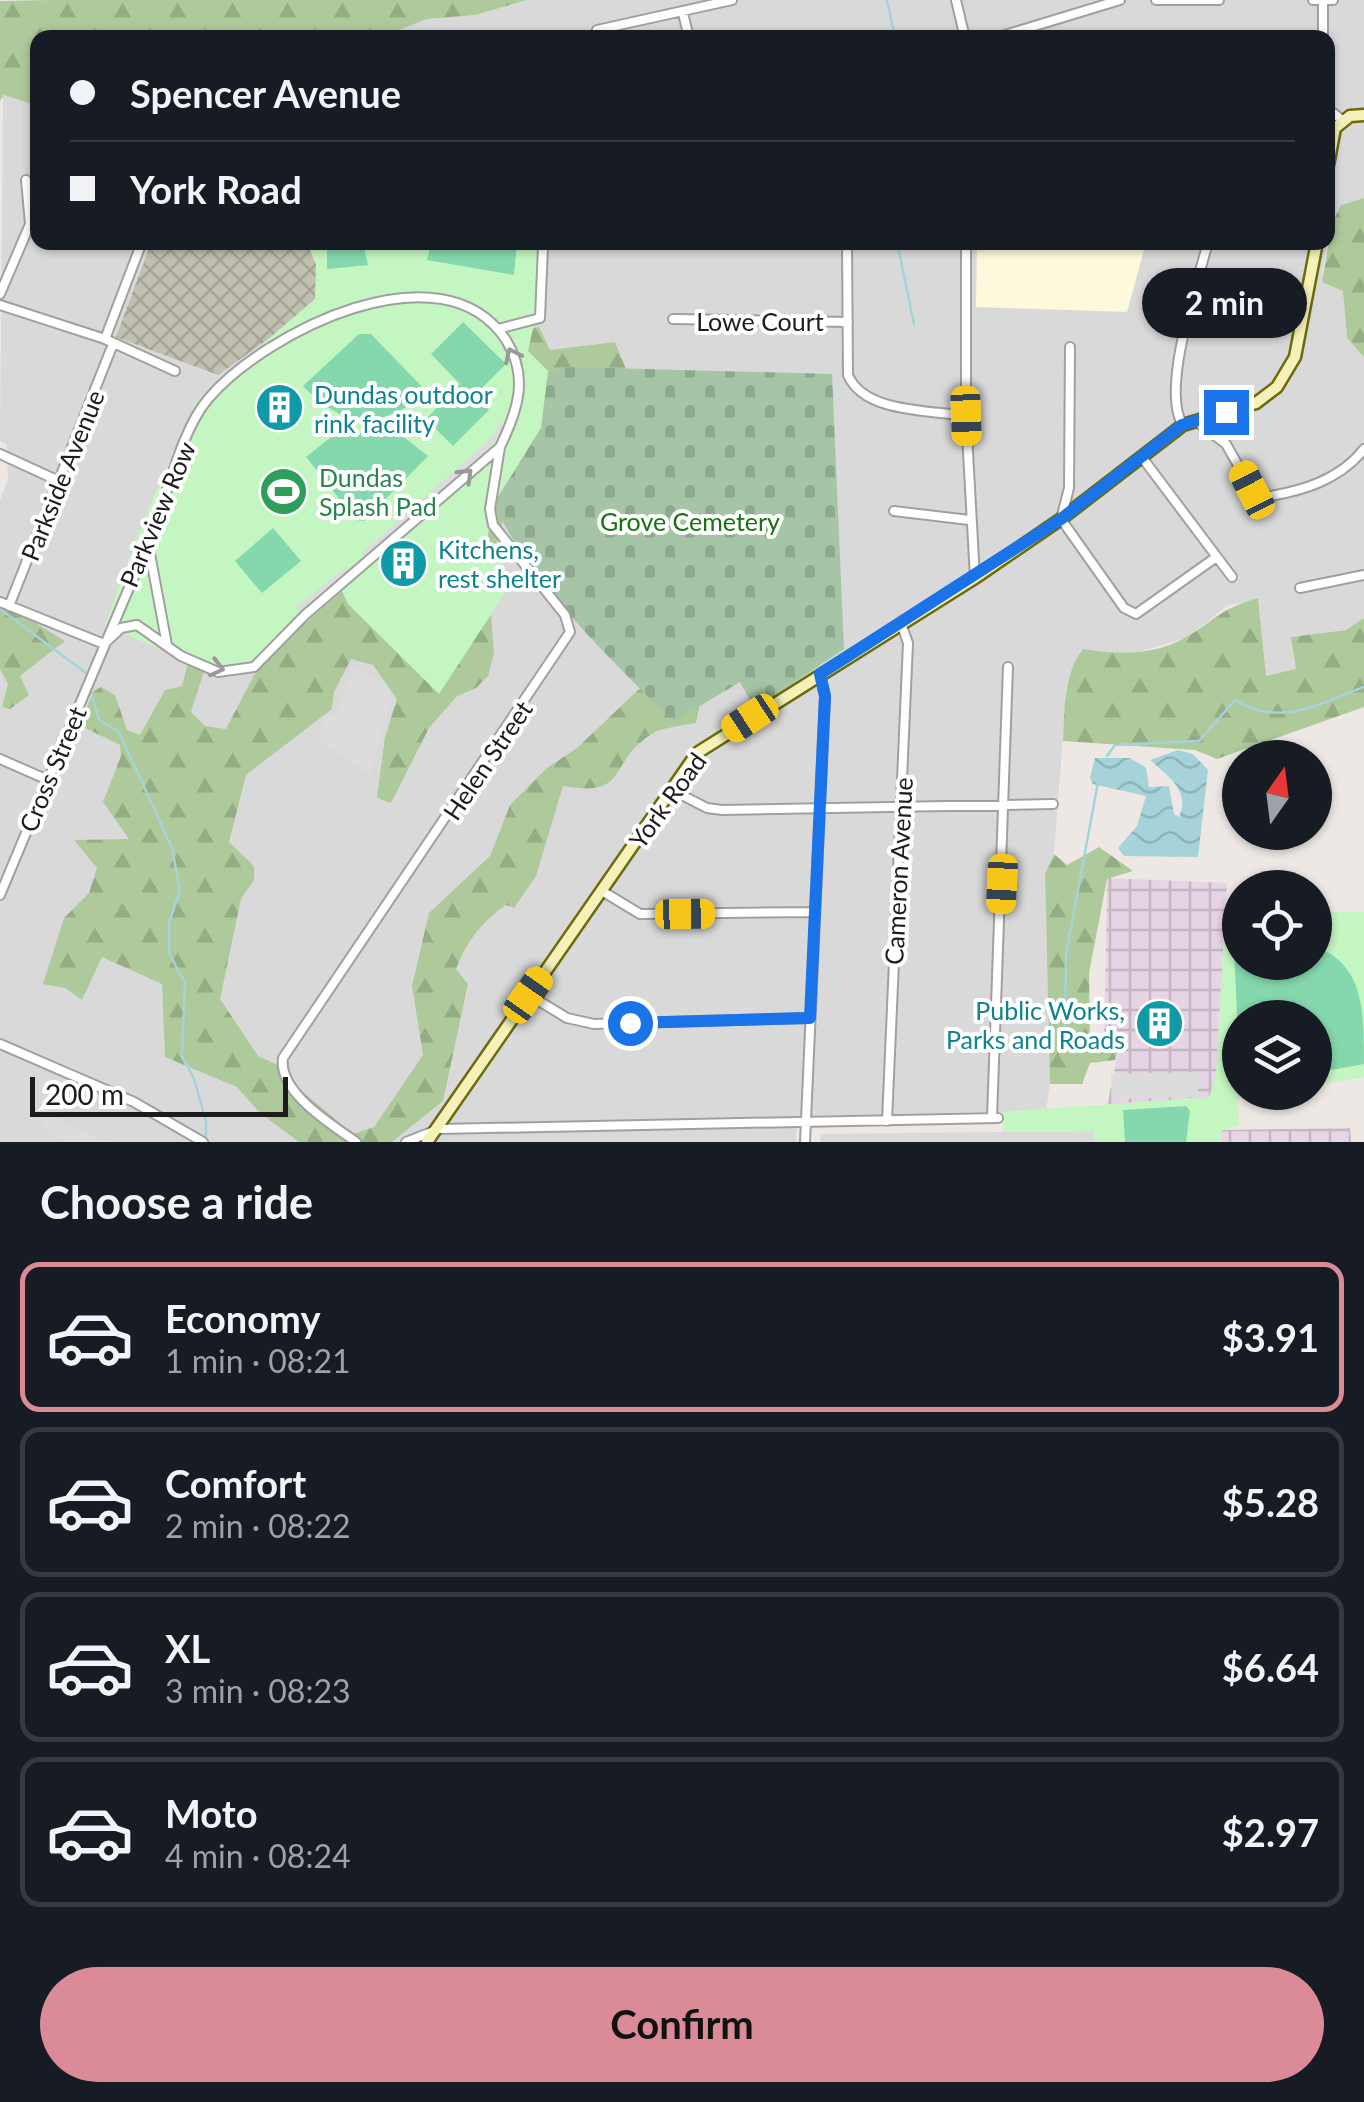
<!DOCTYPE html>
<html lang="en">
<head>
<meta charset="utf-8">
<style>
  :root { --surface:#171b24; --page:#20242c; --text:#f1f3f6; --muted:#9ea1a6; --line:#363941; --accent:#da8b97 }
  body { margin:0; font-family:Lato,sans-serif; background:var(--page); color:var(--text); height:100vh; display:flex; flex-direction:column; font-size:38px; white-space:nowrap }
  * { box-sizing:border-box; margin:0 }
  p { font-size:32px; color:var(--muted) }
  .icon { flex:none; width:55px; height:55px; fill:none; stroke:currentColor; stroke-width:2; stroke-linecap:round; stroke-linejoin:round }
  .map { position:relative; height:1142px; overflow:hidden }
  .panel { display:flex; flex-direction:column; background:var(--surface); flex:1 }
  .panel>* { flex:none }
  .hud { position:absolute; left:30px; top:30px; width:1305px; height:220px; border-radius:20px; box-shadow:0 2px 8px #0004; display:grid; align-content:center; height:220px; padding:0 40px; background:var(--surface) }
  .needle { width:65px; rotate:14deg }
  .buttons { position:absolute; left:1222px; top:740px; display:grid; gap:20px }
  .buttons a { display:grid; place-items:center; width:110px; height:110px; border-radius:50%; background:var(--surface); box-shadow:0 2px 8px #0004; font-size:50px }
  .scale { position:absolute; left:30px; bottom:25px; width:258px; box-sizing:border-box; padding-left:10px; border:5px solid #1c1c1c; border-top:0; font-size:28px; line-height:35px; white-space:nowrap; color:#1c1c1c; -webkit-text-stroke:8px #fff; paint-order:stroke }
  .end { position:absolute; width:45px; height:45px; margin:-22px; border:12px solid #1a73e8; background:#fff; box-shadow:0 0 0 5px #fff }
  .from { border-radius:50% }
  .bubble { position:absolute; height:70px; border-radius:35px; background:var(--surface); box-shadow:0 2px 8px #0004; font-size:32px; font-weight:700; line-height:70px; text-align:center }
  .car { position:absolute; width:30px; height:60px; margin:-30px -15px; border-radius:12px; box-shadow:0 0 8px 2px #0007; background:linear-gradient(#f5c518 24%,#345 0 40%,#f5c518 0 76%,#345 0 86%,#f5c518 0) }
  .hud b { display:flex; align-items:center; gap:35px; height:95px; font-size:38px }
  .hud b+b { border-top:2px solid var(--line) }
  .hud i { width:25px; height:25px; background:var(--text) }
  ul { padding:0; list-style:none }
  li { display:flex; align-items:center; gap:30px; height:150px; margin:0 20px 15px; padding:0 20px; border:5px solid var(--line); border-radius:20px }
  li div { flex:1 }
  li b { display:block; font-size:38px }
  li em { font-style:normal; font-weight:700 }
  li.selected { border-color:var(--accent) }
  li>.icon { width:90px; height:90px; stroke-width:1.5 }
  h2 { padding:0 40px; font-size:45px; line-height:120px }
  .primary-button { display:flex; gap:20px; margin-top:auto; padding:20px 40px }
  .primary-button a { flex:1; height:115px; border-radius:60px; background:var(--accent); color:#111; font-size:40px; font-weight:700; line-height:115px; text-align:center }
  .map>svg:first-child { display:block }
  .residential { fill:#dad9da }
  .industrial { fill:url(#industrial-grid) }
  .education { fill:#fdf9dc }
  .construction { fill:url(#construction-cross-hatch) }
  .forest { fill:url(#forest-firs) }
  .cemetery { fill:url(#cemetery-stones) }
  .park { fill:#c4f6c1 }
  .pitch { fill:#85d8ae }
  .parking { fill:#dcdcdc }
  .water { fill:url(#water-waves) }
  .lines { fill:none; stroke-linecap:round; stroke-linejoin:round }
  .stream { stroke:#a5d3d9; stroke-width:2.5 }
  .street-casing { stroke:#a0a0a0; stroke-width:12 }
  .secondary-casing { stroke:#6c6a0b; stroke-width:15 }
  .street { stroke:#fff; stroke-width:8 }
  .secondary { stroke:#f5f1b9; stroke-width:10 }
  .oneway { stroke:#999 }
  .route { stroke:#1a73e8; stroke-width:12 }
  .labels { text-anchor:middle; dominant-baseline:central; stroke-width:8; stroke-linejoin:round; paint-order:stroke }
  .street-label { font-size:25px; fill:#1c1c1c; stroke:#fff }
  .culture-label { font-size:25px; fill:#0d838f; stroke:#fff; text-anchor:start }
  .leisure-label { font-size:25px; fill:#27864d; stroke:#fff; text-anchor:start }
  .park-label { font-size:25px; fill:#167312; stroke:#fff }
</style>
</head>
<body>
<div class="map">
<svg width="1364" height="1142" viewBox="0 0 1364 1142">
  <defs>
    <pattern id="industrial-grid" width="8" height="8" patternUnits="userSpaceOnUse" patternTransform="scale(2.5)"><rect width="8" height="8" fill="#e6d5e5"/><path d="M0 4h8M4 0v8" fill="none" stroke="#c5b6c4"/></pattern>
    <pattern id="construction-cross-hatch" width="8" height="8" patternUnits="userSpaceOnUse" patternTransform="scale(2.5)"><rect width="8" height="8" fill="#c1bfaf"/><path d="M0 0l8 8M0 8l8-8" fill="none" stroke="#a5a496"/></pattern>
    <pattern id="forest-firs" width="22" height="20" patternUnits="userSpaceOnUse" patternTransform="scale(2.5)"><rect width="22" height="20" fill="#aeca9a"/><path d="M5 1l3.5 6h-7zM16 11l3.5 6h-7z" fill="#95ad84"/></pattern>
    <pattern id="cemetery-stones" width="16" height="16" patternUnits="userSpaceOnUse" patternTransform="scale(2.5)"><rect width="16" height="16" fill="#a5c5a6"/><path d="M2 7V4a2 2 0 0 1 4 0v3zM10 15v-3a2 2 0 0 1 4 0v3z" fill="#8da98e"/></pattern>
    <pattern id="water-waves" width="16" height="10" patternUnits="userSpaceOnUse" patternTransform="scale(2.5)"><rect width="16" height="10" fill="#a5d3d9"/><path d="M0 5q4-4 8 0t8 0" fill="none" stroke="#8db5ba"/></pattern>
  </defs>
  <rect width="100%" height="100%" fill="#ede8e3"/>
  <path class="residential" d="M 527,0 L 1364,0 L 1364,198 L 1341,205 L 1332,223 L 1322,274 L 1344,290 L 1347,338 L 1364,357 L 1364,618 L 1346,630 L 1292,637 L 1297,670 L 1265,676 L 1258,599 L 1227,606 L 1186,638 L 1124,656 L 1083,649 L 1067,684 L 1054,854 L 1045,875 L 1050,1084 L 1046,1111 L 797,1116 L 796,1142 L 0,1142 L 0,500 L 8,479 L 7,445 L 0,440 L 3,95 L 37,106 L 38,242 L 1328,242 L 1328,38 L 380,37 L 427,19 L 475,15 Z
    M 1094,1131 L 1094,1142 L 820,1142 L 821,1134 Z"/>
  <path class="industrial" d="M 1107,878 L 1227,883 L 1216,1077 L 1209,1097 L 1107,1106 L 1119,1049 L 1104,1043 Z
    M 1350,1128 L 1351,1142 L 1222,1142 L 1222,1130 Z"/>
  <path class="education" d="M 977,243 L 977,242 L 1146,243 L 1127,312 L 976,307 Z"/>
  <path class="construction" d="M 151,243 L 307,243 L 316,264 L 316,299 L 306,312 L 218,375 L 116,337 Z"/>
  <path class="forest" d="M 50,0 L 527,0 L 475,15 L 427,19 L 380,37 L 38,38 L 37,106 L 4,95 L 0,101 L 0,1 Z
    M 1364,198 L 1364,357 L 1347,338 L 1343,291 L 1322,282 L 1332,223 L 1341,205 Z
    M 539,327 L 550,350 L 615,342 L 628,374 L 517,472 L 495,549 L 502,572 L 491,614 L 494,653 L 488,676 L 476,688 L 456,697 L 429,728 L 391,803 L 377,798 L 385,737 L 397,699 L 373,665 L 351,659 L 334,692 L 332,709 L 246,775 L 229,842 L 254,866 L 254,880 L 241,899 L 220,999 L 258,1056 L 282,1067 L 290,1081 L 353,1134 L 374,1127 L 423,1055 L 412,986 L 429,913 L 490,856 L 510,805 L 547,768 L 577,748 L 637,691 L 684,661 L 707,671 L 696,723 C 682,726 661,727 650,735 C 607,764 629,798 563,786 L 536,876 L 514,908 L 506,905 C 482,921 466,942 456,969 L 468,984 L 443,1101 L 392,1142 L 299,1142 L 260,1113 L 237,1087 L 165,1057 L 162,984 L 102,957 L 82,1000 L 65,988 L 43,984 L 64,918 L 89,893 L 97,868 L 74,840 L 129,839 L 103,802 L 121,756 L 120,745 L 79,725 L 94,691 L 101,687 L 115,695 L 127,730 L 140,735 L 165,690 L 182,686 L 188,663 L 204,671 L 191,712 L 205,726 L 226,729 L 254,675 L 306,619 L 513,331 Z
    M 1258,598 L 1266,676 L 1296,669 L 1291,637 L 1346,630 L 1364,618 L 1364,707 L 1217,759 L 1195,750 L 1063,741 C 1065,710 1063,675 1083,649 C 1118,655 1157,656 1190,635 C 1218,617 1223,608 1258,598 Z
    M 4,604 L 65,641 L 20,676 L 29,695 L 10,709 L 2,707 L 8,684 L 0,669 L 0,611 Z
    M 1099,847 L 1133,871 L 1107,879 L 1089,973 L 1090,1038 L 1119,1048 L 1115,1060 L 1090,1063 L 1082,1084 L 1050,1084 L 1045,874 L 1054,854 L 1067,865 Z"/>
  <path class="cemetery" d="M 573,367 L 832,374 L 844,649 L 755,709 L 740,682 L 673,722 C 609,656 533,588 494,504 L 541,428 L 548,371 Z"/>
  <path class="park" d="M 307,243 L 546,243 L 543,316 L 534,324 L 528,351 L 548,371 L 541,428 L 494,503 L 486,544 L 513,581 L 439,694 L 348,604 L 342,591 L 253,669 L 231,678 L 105,626 L 142,523 L 198,399 L 315,299 L 316,264 Z
    M 1315,912 L 1364,912 L 1364,1077 L 1315,1085 L 1315,1018 L 1240,1018 L 1240,1092 L 1269,1093 L 1238,1098 L 1239,1126 L 1222,1130 L 1222,1142 L 1094,1142 L 1093,1131 L 1003,1132 L 1002,1112 L 1209,1097 L 1216,1077 L 1225,914 L 1240,914 L 1240,962 L 1315,962 Z"/>
  <path class="pitch" d="M 327,243 L 363,243 L 368,265 L 327,269 Z
    M 431,243 L 517,243 L 514,275 L 427,260 Z
    M 463,322 L 506,364 L 475,395 L 489,410 L 453,446 L 426,419 L 460,384 L 431,354 Z
    M 359,334 L 371,334 L 428,393 C 379,429 346,430 303,386 Z
    M 377,430 L 405,438 L 428,456 L 364,521 L 356,520 L 306,457 L 331,437 Z
    M 273,528 L 301,561 L 262,593 L 235,561 Z
    M 1315,946 C 1364,965 1364,1009 1364,1064 L 1315,1073 L 1315,1018 L 1240,1018 L 1240,1077 L 1234,950 L 1240,947 L 1240,962 L 1315,962 Z
    M 1186,1106 L 1190,1111 L 1186,1142 L 1125,1142 L 1123,1110 Z"/>
  <path class="parking" d="M 501,422 L 506,425 L 504,431 L 472,466 L 366,559 L 362,553 L 487,442 Z
    M 346,567 L 351,573 L 301,613 L 296,607 Z
    M 355,667 L 386,685 L 392,698 L 370,774 L 316,739 L 327,717 L 337,712 Z
    M 1198,1072 L 1198,1097 L 1112,1099 L 1111,1074 Z
    M 51,1090 L 67,1097 L 57,1120 L 108,1142 L 67,1142 L 44,1131 L 46,1125 L 38,1120 Z"/>
  <path class="water" d="M269 492a15 15 0 1 1 30 0a15 15 0 1 1-30 0Z
    M 1178,750 L 1193,754 L 1208,770 L 1198,857 L 1124,856 L 1118,848 L 1137,826 L 1146,796 L 1093,784 L 1090,778 L 1095,758 L 1130,758 L 1146,768 L 1149,787 L 1169,786 L 1174,814 L 1179,817 C 1191,791 1168,776 1150,760 Z"/>
  <g class="lines">
    <path class="stream" d="M 887,0 L 895,38
      M 897,242 L 914,324
      M 0,609 L 86,673
      M 91,692 L 99,720 L 119,732 L 172,848 L 180,891 L 169,922 L 169,953 L 185,983 L 182,1056 L 194,1079 L 206,1121 L 206,1136
      M 1107,756 L 1115,745 L 1199,741 L 1235,700 C 1280,728 1318,704 1364,687
      M 1065,1038 L 1066,955 L 1098,782"/>
    <defs>
      <path id="street" d="M 956,0 L 965,38
        M 1156,0 L 1219,0
        M 1313,0 L 1333,0
        M 683,13 L 689,38
        M 597,30 L 732,0
        M 995,38 L 1120,0
        M 1323,38 L 1323,1
        M 1328,109 L 1342,120
        M 847,242 L 848,375 C 864,413 929,410 966,416
        M 966,242 L 966,416 L 975,578
        M 0,294 L 30,224 L 26,180
        M 0,305 L 105,339 L 175,371
        M 673,319 L 848,322
        M 498,329 L 540,318 L 543,246
        M 105,339 L 142,242
        M 1070,347 L 1069,488 L 1061,519 L 1124,608 L 1136,614 L 1215,558
        M 1196,421 L 1226,444 L 1252,490 L 1265,497 C 1302,491 1340,480 1364,449
        M 1183,425 C 1160,391 1198,282 1208,242
        M 0,454 L 61,482
        M 1141,456 L 1232,577
        M 894,511 L 969,520
        M 148,543 L 167,645
        M 1300,588 L 1364,575
        M 0,602 L 104,644
        M 9,606 L 113,344
        M 0,759 L 48,780
        M 672,790 L 707,808 L 722,810 L 1053,804
        M 602,891 L 640,914 L 815,912
        M 0,895 C 50,776 99,657 150,539 C 167,498 180,432 208,399 C 265,332 442,243 506,340 C 529,377 518,410 500,447 L 305,615 L 254,667 L 218,672 L 181,656 L 137,625 L 121,628 L 104,644
        M 529,995 L 567,1018 L 594,1024 L 810,1018
        M 0,1044 L 134,1102 L 203,1142
        M 992,1118 L 1008,667
        M 887,1121 L 908,643 L 901,623
        M 356,1142 C 331,1124 278,1092 283,1058 L 570,632 L 565,615 L 493,525 L 490,509 L 500,447
        M 406,1142 L 439,1129 L 998,1118
        M 805,1142 L 825,696 L 820,674"/>
      <path id="secondary" d="M 1328,165 L 1335,128 L 1350,116 L 1364,115
        M 427,1142 L 697,753 L 975,578 L 1061,519 L 1183,425 L 1256,403 L 1277,387 L 1295,357 L 1317,242"/>
    </defs>
    <use href="#street" class="street-casing"/>
    <use href="#secondary" class="secondary-casing"/>
    <use href="#street" class="street"/>
    <use href="#secondary" class="secondary"/>
  </g>
  <defs><path id="oneway-chevron" d="M-2-3.5L2.5 0L-2 3.5" fill="none" stroke-width="1.6" stroke-linecap="round" stroke-linejoin="round" transform="scale(2.5)"/></defs>
  <g class="oneway">
    <use href="#oneway-chevron" transform="translate(512 355) rotate(-115)"/>
    <use href="#oneway-chevron" transform="translate(466 475) rotate(-44)"/>
    <use href="#oneway-chevron" transform="translate(217 668) rotate(14)"/>
  </g>
  <g class="lines">
    <path class="route" d="M 630,1023 L 810,1018 L 825,696 L 820,674 L 1061,519 L 1182,425 L 1226,412"/>
  </g>
  <defs>
    <symbol id="building-disc" viewBox="-11 -11 22 22"><circle r="9.5" fill="#0f9aa8" stroke="#fff"/><path d="M-4-6H4V6H1V3H-1V6H-4ZM-2.5-4.3h1.7v1.8h-1.7ZM.8-4.3h1.7v1.8H.8ZM-2.5-1h1.7V.8h-1.7ZM.8-1h1.7V.8H.8Z" fill="#fff"/></symbol>
    <symbol id="stadium-disc" viewBox="-11 -11 22 22"><circle r="9.5" fill="#2e9e5b" stroke="#fff"/><path d="M0-5a6.5 5 0 1 0 0 10a6.5 5 0 1 0 0-10ZM-3.5-1.8h7v3.6h-7Z" fill="#fff"/></symbol>
  </defs>
  <g fill-rule="evenodd">
    <use href="#building-disc" x="252" y="380" width="55" height="55"/>
    <use href="#stadium-disc" x="256" y="464" width="55" height="55"/>
    <use href="#building-disc" x="376" y="536" width="55" height="55"/>
    <use href="#building-disc" x="1132" y="996" width="55" height="55"/>
  </g>
  <g class="labels">
    <g class="street-label">
      <text x="760" y="321">Lowe Court</text>
      <text transform="translate(62 475) rotate(-68)">Parkside Avenue</text>
      <text transform="translate(157 514) rotate(-67)">Parkview Row</text>
      <text transform="translate(487 760) rotate(-56)">Helen Street</text>
      <text transform="translate(52 769) rotate(-67)">Cross Street</text>
      <text transform="translate(667 800) rotate(-54)">York Road</text>
      <text transform="translate(898 871) rotate(-87)">Cameron Avenue</text>
    </g>
    <g class="culture-label">
      <text x="314" y="394">Dundas outdoor<tspan x="314" dy="29">rink facility</tspan></text>
      <text x="438" y="549">Kitchens,<tspan x="438" dy="29">rest shelter</tspan></text>
      <text x="1125" y="1010" text-anchor="end">Public Works,<tspan x="1125" dy="29">Parks and Roads</tspan></text>
    </g>
    <g class="leisure-label">
      <text x="319" y="477">Dundas<tspan x="319" dy="29">Splash Pad</tspan></text>
    </g>
    <g class="park-label">
      <text x="690" y="521">Grove Cemetery</text>
    </g>
  </g>
</svg>
<div class="buttons">
<a><svg class="needle" viewBox="-14 -14 28 28"><path d="M0-13l5 13h-10z" fill="#e53935"/><path d="M0 13l5-13h-10z" fill="#9ea1a6"/></svg></a>
<a><svg class="icon" aria-label="locate" viewBox="0 0 24 24"><circle cx="12" cy="12" r="6"/><path d="M12 2v4M12 18v4M2 12h4M18 12h4"/></svg></a>
<a><svg class="icon" aria-label="layers" viewBox="0 0 24 24"><path d="M12 4l9 5-9 5-9-5zM3 14l9 5 9-5"/></svg></a>
</div>
<div class="scale">200 m</div>
<i class="end from" style="left:630px;top:1023px"></i>
<i class="end" style="left:1226px;top:412px"></i>
<div class="bubble" style="left:1142px;top:268px;width:165px">2 min</div>
<i class="car" style="left:966px;top:416px;rotate:178deg"></i>
<i class="car" style="left:1252px;top:490px;rotate:333deg"></i>
<i class="car" style="left:750px;top:718px;rotate:237deg"></i>
<i class="car" style="left:1002px;top:884px;rotate:183deg"></i>
<i class="car" style="left:685px;top:914px;rotate:89deg"></i>
<i class="car" style="left:528px;top:995px;rotate:35deg"></i>
<div class="hud">
<b><i class="from"></i>Spencer Avenue</b>
<b><i></i>York Road</b>
</div>
</div>
<section class="panel">
<h2>Choose a ride</h2>
<ul>
<li class="selected"><svg class="icon" aria-label="car" viewBox="0 0 24 24"><path d="M5 17H2v-5l4-1 3-4h7l3 4 3 1v5h-3M9 17h6M6 11h13"/><circle cx="7" cy="17" r="2"/><circle cx="17" cy="17" r="2"/></svg><div><b>Economy</b><p>1 min · 08:21</p></div><em>$3.91</em></li>
<li><svg class="icon" aria-label="car" viewBox="0 0 24 24"><path d="M5 17H2v-5l4-1 3-4h7l3 4 3 1v5h-3M9 17h6M6 11h13"/><circle cx="7" cy="17" r="2"/><circle cx="17" cy="17" r="2"/></svg><div><b>Comfort</b><p>2 min · 08:22</p></div><em>$5.28</em></li>
<li><svg class="icon" aria-label="car" viewBox="0 0 24 24"><path d="M5 17H2v-5l4-1 3-4h7l3 4 3 1v5h-3M9 17h6M6 11h13"/><circle cx="7" cy="17" r="2"/><circle cx="17" cy="17" r="2"/></svg><div><b>XL</b><p>3 min · 08:23</p></div><em>$6.64</em></li>
<li><svg class="icon" aria-label="car" viewBox="0 0 24 24"><path d="M5 17H2v-5l4-1 3-4h7l3 4 3 1v5h-3M9 17h6M6 11h13"/><circle cx="7" cy="17" r="2"/><circle cx="17" cy="17" r="2"/></svg><div><b>Moto</b><p>4 min · 08:24</p></div><em>$2.97</em></li>
</ul>
<div class="primary-button"><a>Confirm</a></div>
</section>
</body>
</html>
